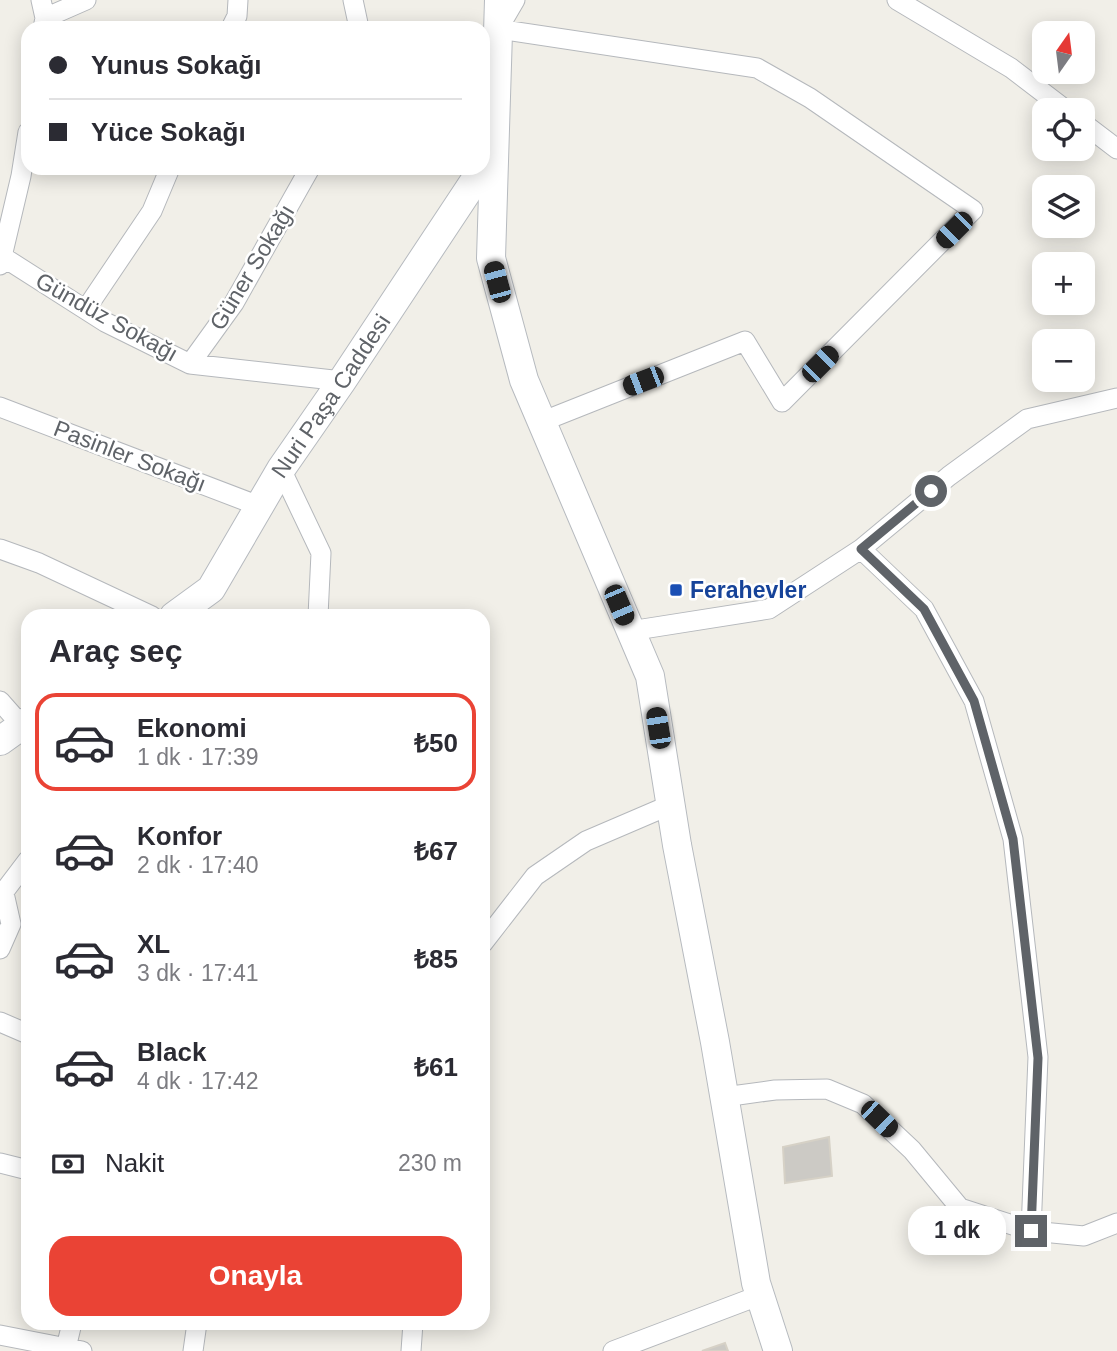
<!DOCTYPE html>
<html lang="tr">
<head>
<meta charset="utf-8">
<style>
  :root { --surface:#fff; --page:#f2f2f3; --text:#2b2b33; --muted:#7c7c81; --line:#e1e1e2; --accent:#ea4335 }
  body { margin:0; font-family:Helvetica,sans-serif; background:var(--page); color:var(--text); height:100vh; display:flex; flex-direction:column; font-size:26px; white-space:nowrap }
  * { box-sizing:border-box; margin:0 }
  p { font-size:23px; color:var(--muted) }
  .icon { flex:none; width:38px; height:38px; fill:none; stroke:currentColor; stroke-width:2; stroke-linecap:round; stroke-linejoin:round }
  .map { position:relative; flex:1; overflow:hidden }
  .side { position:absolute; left:21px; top:609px; width:469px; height:721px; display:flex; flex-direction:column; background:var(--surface); border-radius:21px; box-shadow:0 4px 18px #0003 }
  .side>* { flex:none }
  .banner { position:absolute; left:21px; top:21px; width:469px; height:154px; border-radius:21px; box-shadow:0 4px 18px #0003; display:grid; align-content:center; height:154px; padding:0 28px; background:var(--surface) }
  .needle { width:46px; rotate:14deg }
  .fabs { position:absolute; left:1032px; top:21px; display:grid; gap:14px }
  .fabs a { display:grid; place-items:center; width:63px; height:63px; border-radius:14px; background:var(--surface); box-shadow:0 4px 18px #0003; font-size:35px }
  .end { position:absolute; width:32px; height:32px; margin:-16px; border:9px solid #5f6368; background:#fff; box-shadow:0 0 0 4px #fff }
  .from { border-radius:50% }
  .bubble { position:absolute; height:49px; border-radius:21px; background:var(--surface); box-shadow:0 4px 18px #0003; font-size:23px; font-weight:800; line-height:49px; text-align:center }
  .car { position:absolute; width:21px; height:42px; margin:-21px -10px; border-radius:9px; box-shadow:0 0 5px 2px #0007; background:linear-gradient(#222 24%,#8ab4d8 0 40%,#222 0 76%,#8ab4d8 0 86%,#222 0) }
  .banner b { display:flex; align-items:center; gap:24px; height:66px; font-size:26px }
  .banner b+b { border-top:2px solid var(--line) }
  .banner i { width:18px; height:18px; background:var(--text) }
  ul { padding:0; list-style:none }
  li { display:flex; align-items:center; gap:21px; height:98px; margin:0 14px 10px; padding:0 14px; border:4px solid transparent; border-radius:21px }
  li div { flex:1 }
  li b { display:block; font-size:26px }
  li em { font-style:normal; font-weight:800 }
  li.active { border-color:var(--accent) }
  li>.icon { width:63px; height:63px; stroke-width:1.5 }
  h2 { padding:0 28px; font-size:32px; line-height:84px }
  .pay { display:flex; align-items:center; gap:18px; height:77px; padding:0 28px; font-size:26px }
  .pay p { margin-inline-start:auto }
  .action { display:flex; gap:14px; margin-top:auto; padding:14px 28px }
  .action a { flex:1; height:80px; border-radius:21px; background:var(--accent); color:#fff; font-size:28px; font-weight:800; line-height:80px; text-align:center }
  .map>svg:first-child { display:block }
  .building { fill:#cccac5; stroke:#d6d1c6; stroke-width:2 }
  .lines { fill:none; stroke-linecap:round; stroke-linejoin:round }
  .street-casing { stroke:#b5b8bc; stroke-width:21 }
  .secondary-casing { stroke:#b6babf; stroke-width:30 }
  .street { stroke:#fff; stroke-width:19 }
  .secondary { stroke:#fff; stroke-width:28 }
  .route { stroke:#5f6368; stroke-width:9 }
  .transit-dot { fill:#1a4fb4; stroke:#fff; stroke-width:2.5 }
  .labels { text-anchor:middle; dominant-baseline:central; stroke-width:5; stroke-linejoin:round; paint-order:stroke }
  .street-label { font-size:23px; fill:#5f6368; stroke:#fff }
  .transit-label { font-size:23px; font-weight:bold; fill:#164399; stroke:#fff; text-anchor:start }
</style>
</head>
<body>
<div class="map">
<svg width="1117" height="1351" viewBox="0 0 1117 1351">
  <rect width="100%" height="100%" fill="#f1efe8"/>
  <path class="building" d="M 829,1137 L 832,1176 L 785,1183 L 783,1147 Z
    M 725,1343 L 728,1351 L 702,1351 Z"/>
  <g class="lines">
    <defs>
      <path id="street" d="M 41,0 L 45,18 L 43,28
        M 353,0 L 359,28
        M 515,0 L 498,29 L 757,68 L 810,98 L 973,210 L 782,402 L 745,341 L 541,422
        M 897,0 L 1011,68 L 1066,110
        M 45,18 L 86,0
        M 231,28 L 237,16 L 238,0
        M 1083,123 L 1117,149
        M 0,255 L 105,322 L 190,364 L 342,381
        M 0,265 L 21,176 L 28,132
        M 86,309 L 152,211 L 170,168
        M 190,364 L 234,303 L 310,168
        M 0,407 L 259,506
        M 281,469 L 321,553 L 318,616
        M 0,549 L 39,563 L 152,616
        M 861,549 L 924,609 L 974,701 L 1013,839 L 1038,1057 L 1031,1231
        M 630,631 L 769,609 L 861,549 L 949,476 L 1027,419 L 1117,398
        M 0,701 L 22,726
        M 0,897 L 28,860
        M 483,943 L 535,876 L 586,841 L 670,805
        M 0,949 L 11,924 L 4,893
        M 0,1022 L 28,1034
        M 724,1097 L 775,1090 L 827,1089 L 863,1104 L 912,1150 L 960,1208 L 1031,1231 L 1084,1236 L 1117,1223
        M 0,1163 L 28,1170
        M 0,1335 L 82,1351
        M 66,1348 L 72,1323
        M 193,1351 L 197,1323
        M 411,1351 L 413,1323
        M 613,1351 L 758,1296"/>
      <g id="secondary">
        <path d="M 499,0 L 491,258 L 524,380 L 650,676 L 677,845 L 715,1042 L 756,1283 L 778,1351"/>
        <path id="s1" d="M 174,616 L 211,589 L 281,469 L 342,381 L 483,168"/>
        <path d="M 0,741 L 28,721"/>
      </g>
    </defs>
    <use href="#street" class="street-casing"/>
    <use href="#secondary" class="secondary-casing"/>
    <use href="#street" class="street"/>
    <use href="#secondary" class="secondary"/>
  </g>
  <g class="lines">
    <path class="route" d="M 931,491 L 861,549 L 924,609 L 974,701 L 1013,839 L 1038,1058 L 1031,1231"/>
  </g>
  <rect class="transit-dot" x="669" y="583" width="14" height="14" rx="3.5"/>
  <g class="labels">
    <g class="street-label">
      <text transform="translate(252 267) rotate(-59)">Güner Sokağı</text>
      <text transform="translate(107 317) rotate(29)">Gündüz Sokağı</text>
      <text stroke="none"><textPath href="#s1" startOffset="273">Nuri Paşa Caddesi</textPath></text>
      <text transform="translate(130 456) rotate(21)">Pasinler Sokağı</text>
    </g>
    <g class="transit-label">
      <text x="690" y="590">Ferahevler</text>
    </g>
  </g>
</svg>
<div class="fabs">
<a><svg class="needle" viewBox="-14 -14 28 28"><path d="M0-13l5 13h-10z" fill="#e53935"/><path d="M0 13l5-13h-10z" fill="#7c7c81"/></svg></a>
<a><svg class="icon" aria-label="locate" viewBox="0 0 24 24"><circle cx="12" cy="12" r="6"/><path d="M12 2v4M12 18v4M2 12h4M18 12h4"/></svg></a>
<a><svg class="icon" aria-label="layers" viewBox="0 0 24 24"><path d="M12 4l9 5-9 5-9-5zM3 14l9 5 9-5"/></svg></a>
<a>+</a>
<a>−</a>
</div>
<i class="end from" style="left:931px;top:491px"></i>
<i class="end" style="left:1031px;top:1231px"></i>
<div class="bubble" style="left:908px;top:1206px;width:98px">1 dk</div>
<i class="car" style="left:954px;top:230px;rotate:225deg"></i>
<i class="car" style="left:497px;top:282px;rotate:345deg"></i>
<i class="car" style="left:820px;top:364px;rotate:45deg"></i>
<i class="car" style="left:643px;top:381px;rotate:249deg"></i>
<i class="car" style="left:619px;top:605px;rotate:157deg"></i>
<i class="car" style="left:658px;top:728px;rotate:351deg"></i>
<i class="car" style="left:879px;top:1119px;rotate:134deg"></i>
<div class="banner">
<b><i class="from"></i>Yunus Sokağı</b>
<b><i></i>Yüce Sokağı</b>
</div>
<section class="side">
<h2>Araç seç</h2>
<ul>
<li class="active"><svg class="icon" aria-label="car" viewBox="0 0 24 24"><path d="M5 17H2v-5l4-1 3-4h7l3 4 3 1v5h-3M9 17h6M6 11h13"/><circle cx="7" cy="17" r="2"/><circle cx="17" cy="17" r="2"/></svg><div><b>Ekonomi</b><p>1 dk · 17:39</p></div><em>₺50</em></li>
<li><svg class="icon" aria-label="car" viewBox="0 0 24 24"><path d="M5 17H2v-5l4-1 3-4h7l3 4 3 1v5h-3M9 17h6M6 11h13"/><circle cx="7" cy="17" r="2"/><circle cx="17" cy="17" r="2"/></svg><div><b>Konfor</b><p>2 dk · 17:40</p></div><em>₺67</em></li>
<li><svg class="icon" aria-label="car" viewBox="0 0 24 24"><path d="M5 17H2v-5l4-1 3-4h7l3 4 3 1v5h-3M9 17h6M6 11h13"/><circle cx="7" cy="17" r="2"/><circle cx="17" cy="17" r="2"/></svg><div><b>XL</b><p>3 dk · 17:41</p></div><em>₺85</em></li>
<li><svg class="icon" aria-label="car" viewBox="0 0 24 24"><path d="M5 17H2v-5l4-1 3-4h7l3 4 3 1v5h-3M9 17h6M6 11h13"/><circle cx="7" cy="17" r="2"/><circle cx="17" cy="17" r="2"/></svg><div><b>Black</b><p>4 dk · 17:42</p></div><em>₺61</em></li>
</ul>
<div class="pay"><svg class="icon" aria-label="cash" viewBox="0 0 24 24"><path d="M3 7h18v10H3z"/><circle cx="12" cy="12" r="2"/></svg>Nakit<p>230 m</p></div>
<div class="action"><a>Onayla</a></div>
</section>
</div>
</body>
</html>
